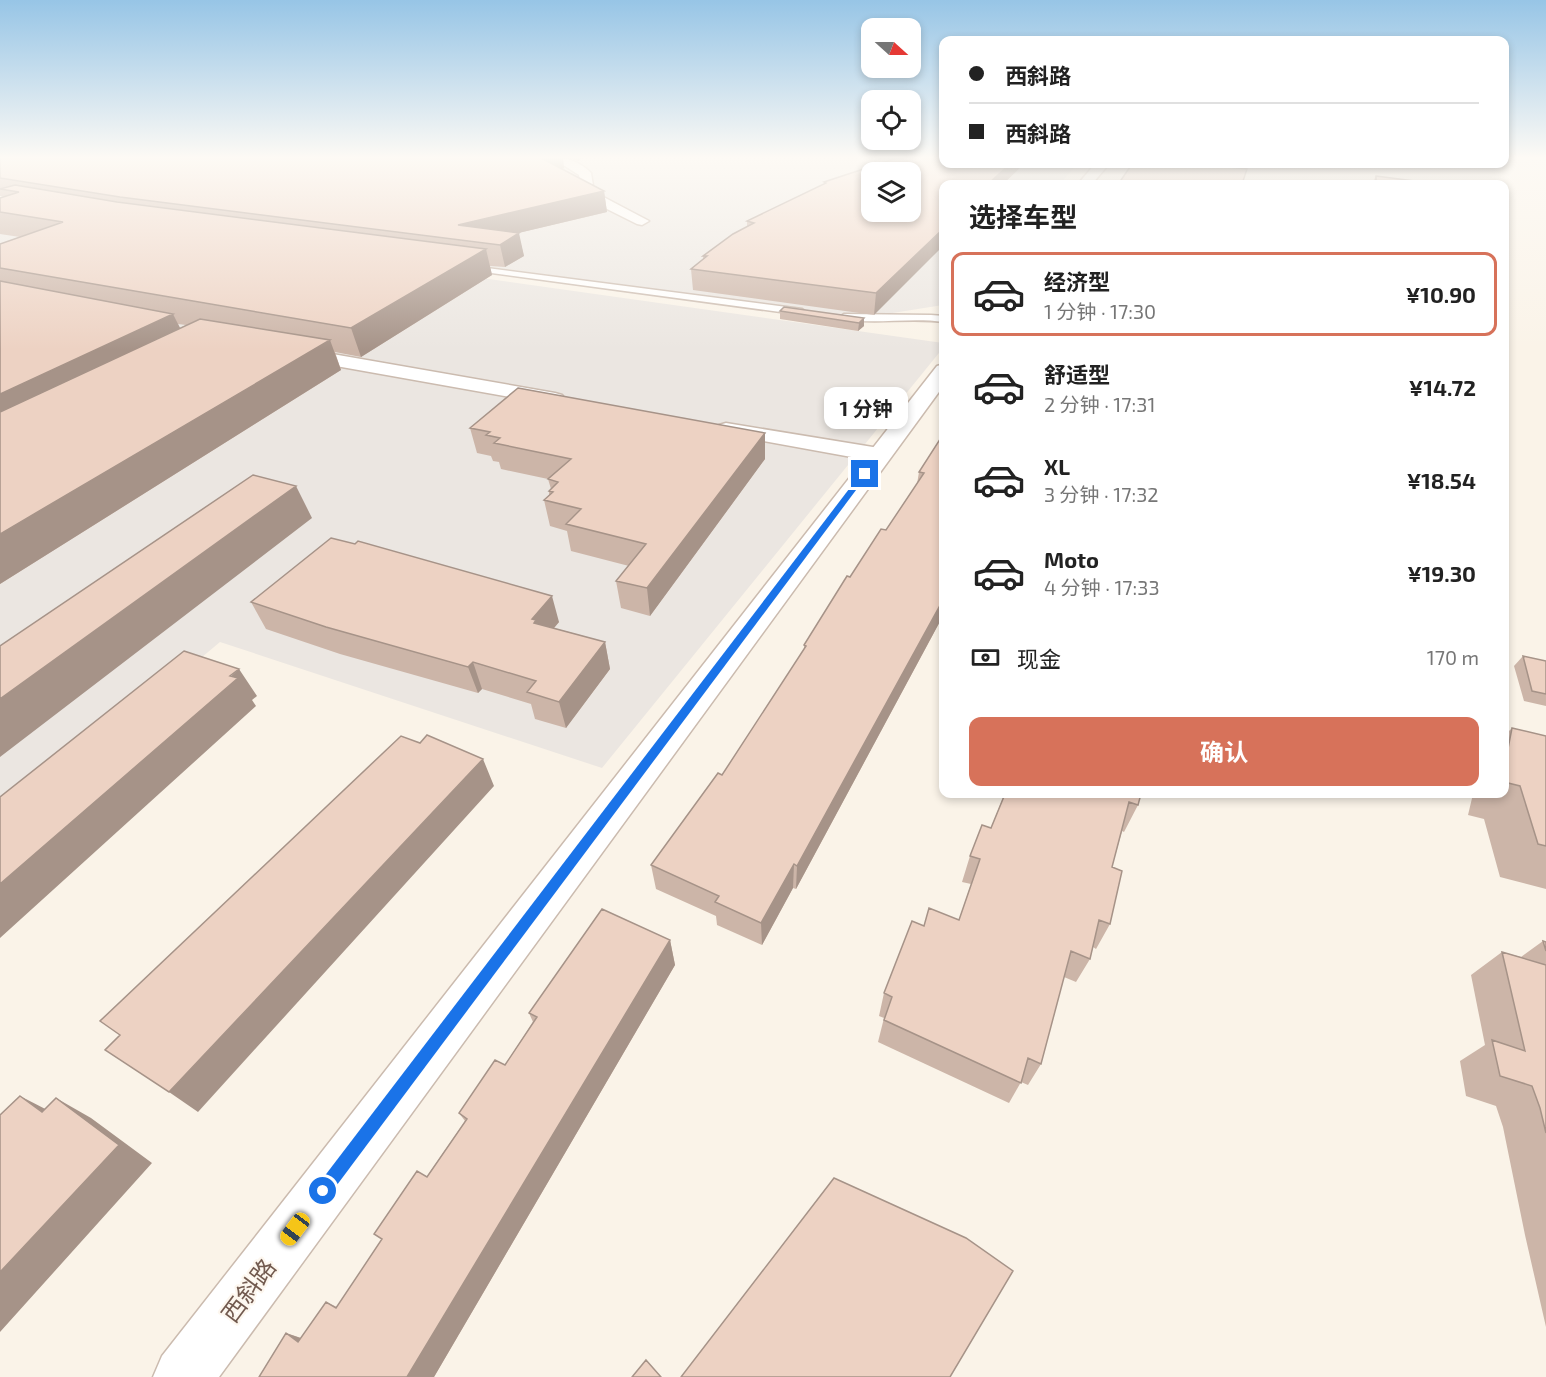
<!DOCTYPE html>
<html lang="zh">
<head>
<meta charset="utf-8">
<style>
  :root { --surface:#fff; --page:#f6f6f6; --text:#222; --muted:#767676; --line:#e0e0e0; --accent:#d7725a }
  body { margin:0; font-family:"Exo 2","Noto Sans SC",sans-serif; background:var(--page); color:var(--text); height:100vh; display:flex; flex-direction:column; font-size:22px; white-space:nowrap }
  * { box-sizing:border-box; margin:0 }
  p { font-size:20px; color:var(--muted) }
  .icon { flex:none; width:33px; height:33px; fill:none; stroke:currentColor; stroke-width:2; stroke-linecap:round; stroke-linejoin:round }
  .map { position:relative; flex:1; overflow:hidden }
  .sheet { position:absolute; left:939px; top:180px; width:570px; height:618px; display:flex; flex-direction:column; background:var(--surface); border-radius:12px; box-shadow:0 3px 9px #0003 }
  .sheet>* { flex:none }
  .banner { position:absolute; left:939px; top:36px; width:570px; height:132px; border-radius:12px; box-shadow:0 3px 9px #0003; display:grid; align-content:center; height:132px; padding:0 30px; background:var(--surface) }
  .needle { width:39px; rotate:111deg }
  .fabs { position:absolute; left:861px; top:18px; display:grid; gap:12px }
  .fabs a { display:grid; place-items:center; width:60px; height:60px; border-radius:12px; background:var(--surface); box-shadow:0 3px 9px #0003; font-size:30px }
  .end { position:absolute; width:27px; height:27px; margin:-14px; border:8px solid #1a73e8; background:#fff; box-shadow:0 0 0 3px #fff }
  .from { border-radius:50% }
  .bubble { position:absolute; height:42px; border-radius:12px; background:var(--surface); box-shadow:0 3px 9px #0003; font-size:20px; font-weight:700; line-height:42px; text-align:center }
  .car { position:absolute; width:18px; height:36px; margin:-18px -9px; border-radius:8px; box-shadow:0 0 4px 2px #0007; background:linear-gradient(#f5c518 24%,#345 0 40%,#f5c518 0 76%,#345 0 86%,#f5c518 0) }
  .banner b { display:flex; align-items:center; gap:21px; height:57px; font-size:22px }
  .banner b+b { border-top:2px solid var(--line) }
  .banner i { width:15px; height:15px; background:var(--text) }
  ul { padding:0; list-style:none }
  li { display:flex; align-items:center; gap:18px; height:84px; margin:0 12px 9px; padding:0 18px; border:3px solid transparent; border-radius:12px }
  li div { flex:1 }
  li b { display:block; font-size:22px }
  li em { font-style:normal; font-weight:700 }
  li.selected { border-color:var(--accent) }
  li>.icon { width:54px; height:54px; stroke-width:1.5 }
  h2 { padding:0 30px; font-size:27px; line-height:72px }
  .pay { display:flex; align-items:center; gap:15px; height:66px; padding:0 30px; font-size:22px }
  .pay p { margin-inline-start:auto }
  .primary-button { display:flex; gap:12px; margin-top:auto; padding:12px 30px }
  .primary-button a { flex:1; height:69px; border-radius:12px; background:var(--accent); color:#fff; font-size:24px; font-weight:700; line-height:69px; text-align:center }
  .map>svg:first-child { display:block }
  .industrial { fill:#ebe6e1; fill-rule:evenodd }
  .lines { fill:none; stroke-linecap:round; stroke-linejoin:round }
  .service-casing { stroke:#cbbbaf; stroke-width:3 }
  .minor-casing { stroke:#cbbbaf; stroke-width:3 }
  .tertiary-casing { stroke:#cbbbaf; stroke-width:3 }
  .service { fill:#fff; fill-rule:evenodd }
  .minor { fill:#fff; fill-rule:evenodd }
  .tertiary { fill:#fff; fill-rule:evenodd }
  .wall { fill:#ccb5a8; fill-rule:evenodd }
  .shaded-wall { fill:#a69388 }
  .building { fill:#edd2c3; stroke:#a69388; stroke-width:1.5; fill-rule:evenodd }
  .route { fill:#1a73e8 }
  .labels { text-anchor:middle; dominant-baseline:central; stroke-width:4.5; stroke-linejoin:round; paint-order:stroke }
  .near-street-label { font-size:24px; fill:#725a4f; stroke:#fdf7ef }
</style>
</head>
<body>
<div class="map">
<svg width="1546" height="1377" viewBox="0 0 1546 1377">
  <rect width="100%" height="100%" fill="#faf3e8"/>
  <path class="industrial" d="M 0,157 L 943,157 L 944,164 L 1077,164 L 1060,184 L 944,184 L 943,305 L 861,318 L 369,250 ZM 872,172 L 910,172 L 910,212 L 872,212 Z
    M 0,210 L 943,343 L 943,348 L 602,768 L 220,642 L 0,826 Z"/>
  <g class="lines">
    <defs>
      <path id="service" d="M 472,266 L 802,309 L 806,312 L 802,315 L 469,270 L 468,268 Z
        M 844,314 L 931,315 L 944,316 L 944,322 C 909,317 875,325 841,319 L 840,317 Z"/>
      <path id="minor" d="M 540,157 C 559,157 577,158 591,173 L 594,192 L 649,221 L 642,225 L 637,224 L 583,197 L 579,175 L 565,166 Z
        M 298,348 L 555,393 L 562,395 L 565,399 L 562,403 L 555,405 L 291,358 L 289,354 L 291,350 Z
        M 726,423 L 879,448 L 887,450 L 890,455 L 887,460 L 879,462 L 719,433 L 715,429 L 719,425 Z"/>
      <path id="tertiary" d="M 1095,164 L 1109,164 L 1092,184 L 1078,184 Z
        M 944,364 L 944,385 L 219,1377 L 153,1377 L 162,1356 L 937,366 Z"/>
    </defs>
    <use href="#service" class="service-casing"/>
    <use href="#minor" class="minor-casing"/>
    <use href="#tertiary" class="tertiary-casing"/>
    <use href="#service" class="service"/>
    <use href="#minor" class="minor"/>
    <use href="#tertiary" class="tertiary"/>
  </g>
  <path class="wall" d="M 0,157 L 564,168 L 563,169 L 604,191 L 607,212 L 518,233 L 524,256 L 505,267 L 490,266 L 492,275 L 361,357 L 335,352 L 341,370 L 0,584 L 0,244 L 20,237 L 0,234 L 0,198 L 4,197 L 0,196 ZM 178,324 L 186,325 L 180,328 Z
    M 565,157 L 584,157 L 578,161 Z
    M 1024,164 L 1003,184 L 944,184 L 874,315 L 693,290 L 691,269 L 703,260 L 703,256 L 747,227 L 747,221 L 824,184 L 824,182 Z
    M 1376,176 L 1423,184 L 1372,184 Z
    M 780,311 L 864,318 L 864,326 L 858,331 L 780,319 Z
    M 470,428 L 765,459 L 650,616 L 621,608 L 616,581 L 629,566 L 571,551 L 567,531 L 550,526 L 544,500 L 549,495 L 549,491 L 551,489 L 548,479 L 501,469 L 499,462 L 493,461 L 491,456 L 477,453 Z
    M 944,433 L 944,614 L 796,889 L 793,888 L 762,945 L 717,925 L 716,916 L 656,889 L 651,865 L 722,775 L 804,650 L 804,645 L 850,577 L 886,530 L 917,484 L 919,472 Z
    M 355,544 L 559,622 L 554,628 L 605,642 L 610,669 L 566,728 L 535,719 L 531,704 L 482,689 L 478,693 L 340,654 L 266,629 L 251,602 Z
    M 1523,656 L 1546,661 L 1546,706 L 1524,701 L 1514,666 Z
    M 1512,728 L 1546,736 L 1546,889 L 1500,877 L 1484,819 L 1468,815 L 1473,794 L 1504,794 L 1504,736 Z
    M 998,794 L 1141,794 L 1138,805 L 1124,832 L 1122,831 L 1112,867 L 1110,924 L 1096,949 L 1093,947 L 1090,959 L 1076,982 L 1064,977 L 1041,1064 L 1028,1085 L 1021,1082 L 1009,1103 L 878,1042 L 884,1018 L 879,1016 L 884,993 L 924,926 L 959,920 L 971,884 L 962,882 L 970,856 L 991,828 L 1004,795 Z
    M 670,940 L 675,965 L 434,1377 L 259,1377 L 286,1333 L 301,1338 L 326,1302 L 337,1307 L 465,1121 L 459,1113 L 505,1065 L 533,1022 L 529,1013 Z
    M 1543,941 L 1546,942 L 1546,1327 L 1525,1235 L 1503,1127 L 1496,1106 L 1466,1096 L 1460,1061 L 1485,1045 L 1471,975 L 1502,952 L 1521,957 Z"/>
  <path class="shaded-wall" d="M 548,157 L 563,157 L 564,168 L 546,179 L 543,159 Z
    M 577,157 L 584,157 L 578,161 Z
    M 1010,164 L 1024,164 L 1003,184 L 988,184 Z
    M 604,191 L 607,212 L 480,242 L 458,225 Z
    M 944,228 L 944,245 L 874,315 L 876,293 Z
    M 519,233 L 524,256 L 505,267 L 500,245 Z
    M 486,249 L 492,275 L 361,357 L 351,328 Z
    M 173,314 L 187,342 L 0,425 L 0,394 Z
    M 864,318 L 864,326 L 858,331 L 859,323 Z
    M 330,340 L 341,370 L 0,584 L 0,534 Z
    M 765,433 L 765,459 L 650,616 L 647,588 Z
    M 296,486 L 312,518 L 0,757 L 0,699 Z
    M 552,596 L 559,622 L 542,642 L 532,619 Z
    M 944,598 L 944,614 L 796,889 L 797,866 Z
    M 605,642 L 610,669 L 566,728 L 559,702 Z
    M 473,662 L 482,689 L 478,693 L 468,667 Z
    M 239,669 L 257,696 L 252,700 L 256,706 L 0,938 L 0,884 Z
    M 483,759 L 494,786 L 198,1112 L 169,1092 Z
    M 794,864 L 793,888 L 762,945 L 761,923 Z
    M 670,940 L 675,965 L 434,1377 L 407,1377 Z
    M 20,1096 L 57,1115 L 42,1112 Z
    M 56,1098 L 91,1118 L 152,1163 L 0,1332 L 0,1272 Z
    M 286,1333 L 315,1343 L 298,1342 Z"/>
  <path class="building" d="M 0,157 L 548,157 L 543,159 L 604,191 L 458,225 L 519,233 L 500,245 L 120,197 L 0,178 Z
    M 900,157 L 944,157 L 944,164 L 1010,164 L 988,184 L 944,184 L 944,228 L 876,293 L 691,269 L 707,256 L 703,256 L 733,234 L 754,223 L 747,221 L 826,183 L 824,182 ZM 872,172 L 910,172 L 910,212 L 872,212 Z
    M 1132,164 L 1203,164 L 1247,169 L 1242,184 L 1124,184 L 1119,183 Z
    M 1376,176 L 1422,182 L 1423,184 L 1376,184 Z
    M 15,185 L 117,202 L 486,249 L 351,328 L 0,268 L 0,244 L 63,222 L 0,212 L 0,198 L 19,192 L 0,189 Z
    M 0,281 L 173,314 L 0,394 Z
    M 784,307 L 864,318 L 859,323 L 780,311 Z
    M 200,319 L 330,340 L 0,534 L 0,412 Z
    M 518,388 L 765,433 L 647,588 L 616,581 L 646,544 L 566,524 L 581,509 L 544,500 L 553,492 L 549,491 L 558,482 L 548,479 L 571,459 L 494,443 L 500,438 L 486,435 L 490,432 L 470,428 Z
    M 944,433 L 944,598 L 797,866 L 794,864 L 761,923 L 715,902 L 719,896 L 651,865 L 718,773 L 722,775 L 806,646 L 804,645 L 847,576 L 850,577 L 881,529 L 886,530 L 924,473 L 919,472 Z
    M 253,475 L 296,486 L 0,699 L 0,646 Z
    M 331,538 L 355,544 L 358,541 L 552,596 L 532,619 L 536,620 L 534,623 L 605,642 L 559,702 L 527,692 L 536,681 L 473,662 L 468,667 L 326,627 L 251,602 Z
    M 184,651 L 239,669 L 230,676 L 238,678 L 0,884 L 0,797 Z
    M 1523,656 L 1546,661 L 1546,694 L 1532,691 Z
    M 1512,728 L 1546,736 L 1546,846 L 1538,844 L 1520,786 L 1504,782 L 1504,769 Z
    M 427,735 L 483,759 L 169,1092 L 105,1050 L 120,1035 L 100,1021 L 401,736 L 420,743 Z
    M 1005,794 L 1141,794 L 1138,805 L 1129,802 L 1112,867 L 1122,871 L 1110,924 L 1099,920 L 1090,959 L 1071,951 L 1041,1064 L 1028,1058 L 1021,1083 L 884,1020 L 892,997 L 884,993 L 912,921 L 924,926 L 929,908 L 959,920 L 980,859 L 970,856 L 982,825 L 991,828 Z
    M 602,909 L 670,940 L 407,1377 L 259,1377 L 286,1333 L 298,1342 L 326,1302 L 336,1308 L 382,1239 L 374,1234 L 417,1171 L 427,1177 L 467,1119 L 459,1113 L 495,1060 L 505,1065 L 537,1017 L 529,1013 Z
    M 1543,941 L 1546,942 L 1546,951 Z
    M 1502,952 L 1546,965 L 1546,1133 L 1540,1108 L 1532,1086 L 1500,1076 L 1492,1040 L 1525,1051 Z
    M 20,1096 L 42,1112 L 56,1098 L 119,1145 L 0,1272 L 0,1115 Z
    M 834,1178 L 966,1238 L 1013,1271 L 950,1377 L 681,1377 Z
    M 646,1360 L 661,1377 L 632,1377 Z"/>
  <linearGradient id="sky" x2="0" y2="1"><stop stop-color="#97c5e6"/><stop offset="0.45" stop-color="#fdfaf5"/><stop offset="1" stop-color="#fdfaf5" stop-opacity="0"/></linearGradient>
  <rect width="1546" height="350" fill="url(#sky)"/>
  <path class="route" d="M 862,472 L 868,474 L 328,1197 L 323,1199 L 317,1197 L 315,1191 L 317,1186 Z"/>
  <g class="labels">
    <g class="near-street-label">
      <text transform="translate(248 1290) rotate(-53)">西斜路</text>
    </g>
  </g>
</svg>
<div class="fabs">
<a><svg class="needle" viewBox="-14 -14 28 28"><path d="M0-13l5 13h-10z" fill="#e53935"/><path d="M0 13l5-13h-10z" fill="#767676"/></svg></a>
<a><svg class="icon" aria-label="locate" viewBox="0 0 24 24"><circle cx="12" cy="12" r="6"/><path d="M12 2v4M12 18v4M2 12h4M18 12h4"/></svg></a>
<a><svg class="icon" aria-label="layers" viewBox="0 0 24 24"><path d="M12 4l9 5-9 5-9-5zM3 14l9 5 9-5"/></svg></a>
</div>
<i class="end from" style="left:323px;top:1191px"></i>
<i class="end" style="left:865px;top:474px"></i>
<div class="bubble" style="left:824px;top:387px;width:84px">1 分钟</div>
<i class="car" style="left:295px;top:1229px;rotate:217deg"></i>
<div class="banner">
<b><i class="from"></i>西斜路</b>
<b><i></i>西斜路</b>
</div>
<section class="sheet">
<h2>选择车型</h2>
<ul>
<li class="selected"><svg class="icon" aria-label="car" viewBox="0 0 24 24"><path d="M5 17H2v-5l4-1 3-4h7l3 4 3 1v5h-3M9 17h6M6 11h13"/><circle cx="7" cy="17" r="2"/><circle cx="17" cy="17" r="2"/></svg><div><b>经济型</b><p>1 分钟 · 17:30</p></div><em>¥10.90</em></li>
<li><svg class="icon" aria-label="car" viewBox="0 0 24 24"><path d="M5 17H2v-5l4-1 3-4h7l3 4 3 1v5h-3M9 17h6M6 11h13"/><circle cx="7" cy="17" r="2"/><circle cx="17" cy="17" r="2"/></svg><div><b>舒适型</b><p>2 分钟 · 17:31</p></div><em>¥14.72</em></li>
<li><svg class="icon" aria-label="car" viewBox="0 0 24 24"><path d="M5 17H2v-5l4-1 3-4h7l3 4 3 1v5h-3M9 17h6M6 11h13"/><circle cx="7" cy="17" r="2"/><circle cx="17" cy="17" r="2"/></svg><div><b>XL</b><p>3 分钟 · 17:32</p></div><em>¥18.54</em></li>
<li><svg class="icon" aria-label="car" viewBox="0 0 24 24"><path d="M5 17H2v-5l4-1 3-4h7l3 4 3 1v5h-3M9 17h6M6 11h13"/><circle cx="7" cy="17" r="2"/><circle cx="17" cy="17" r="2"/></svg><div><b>Moto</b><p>4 分钟 · 17:33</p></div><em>¥19.30</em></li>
</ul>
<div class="pay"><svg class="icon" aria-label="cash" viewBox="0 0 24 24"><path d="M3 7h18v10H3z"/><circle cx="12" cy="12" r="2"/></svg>现金<p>170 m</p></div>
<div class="primary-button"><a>确认</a></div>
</section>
</div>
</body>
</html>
